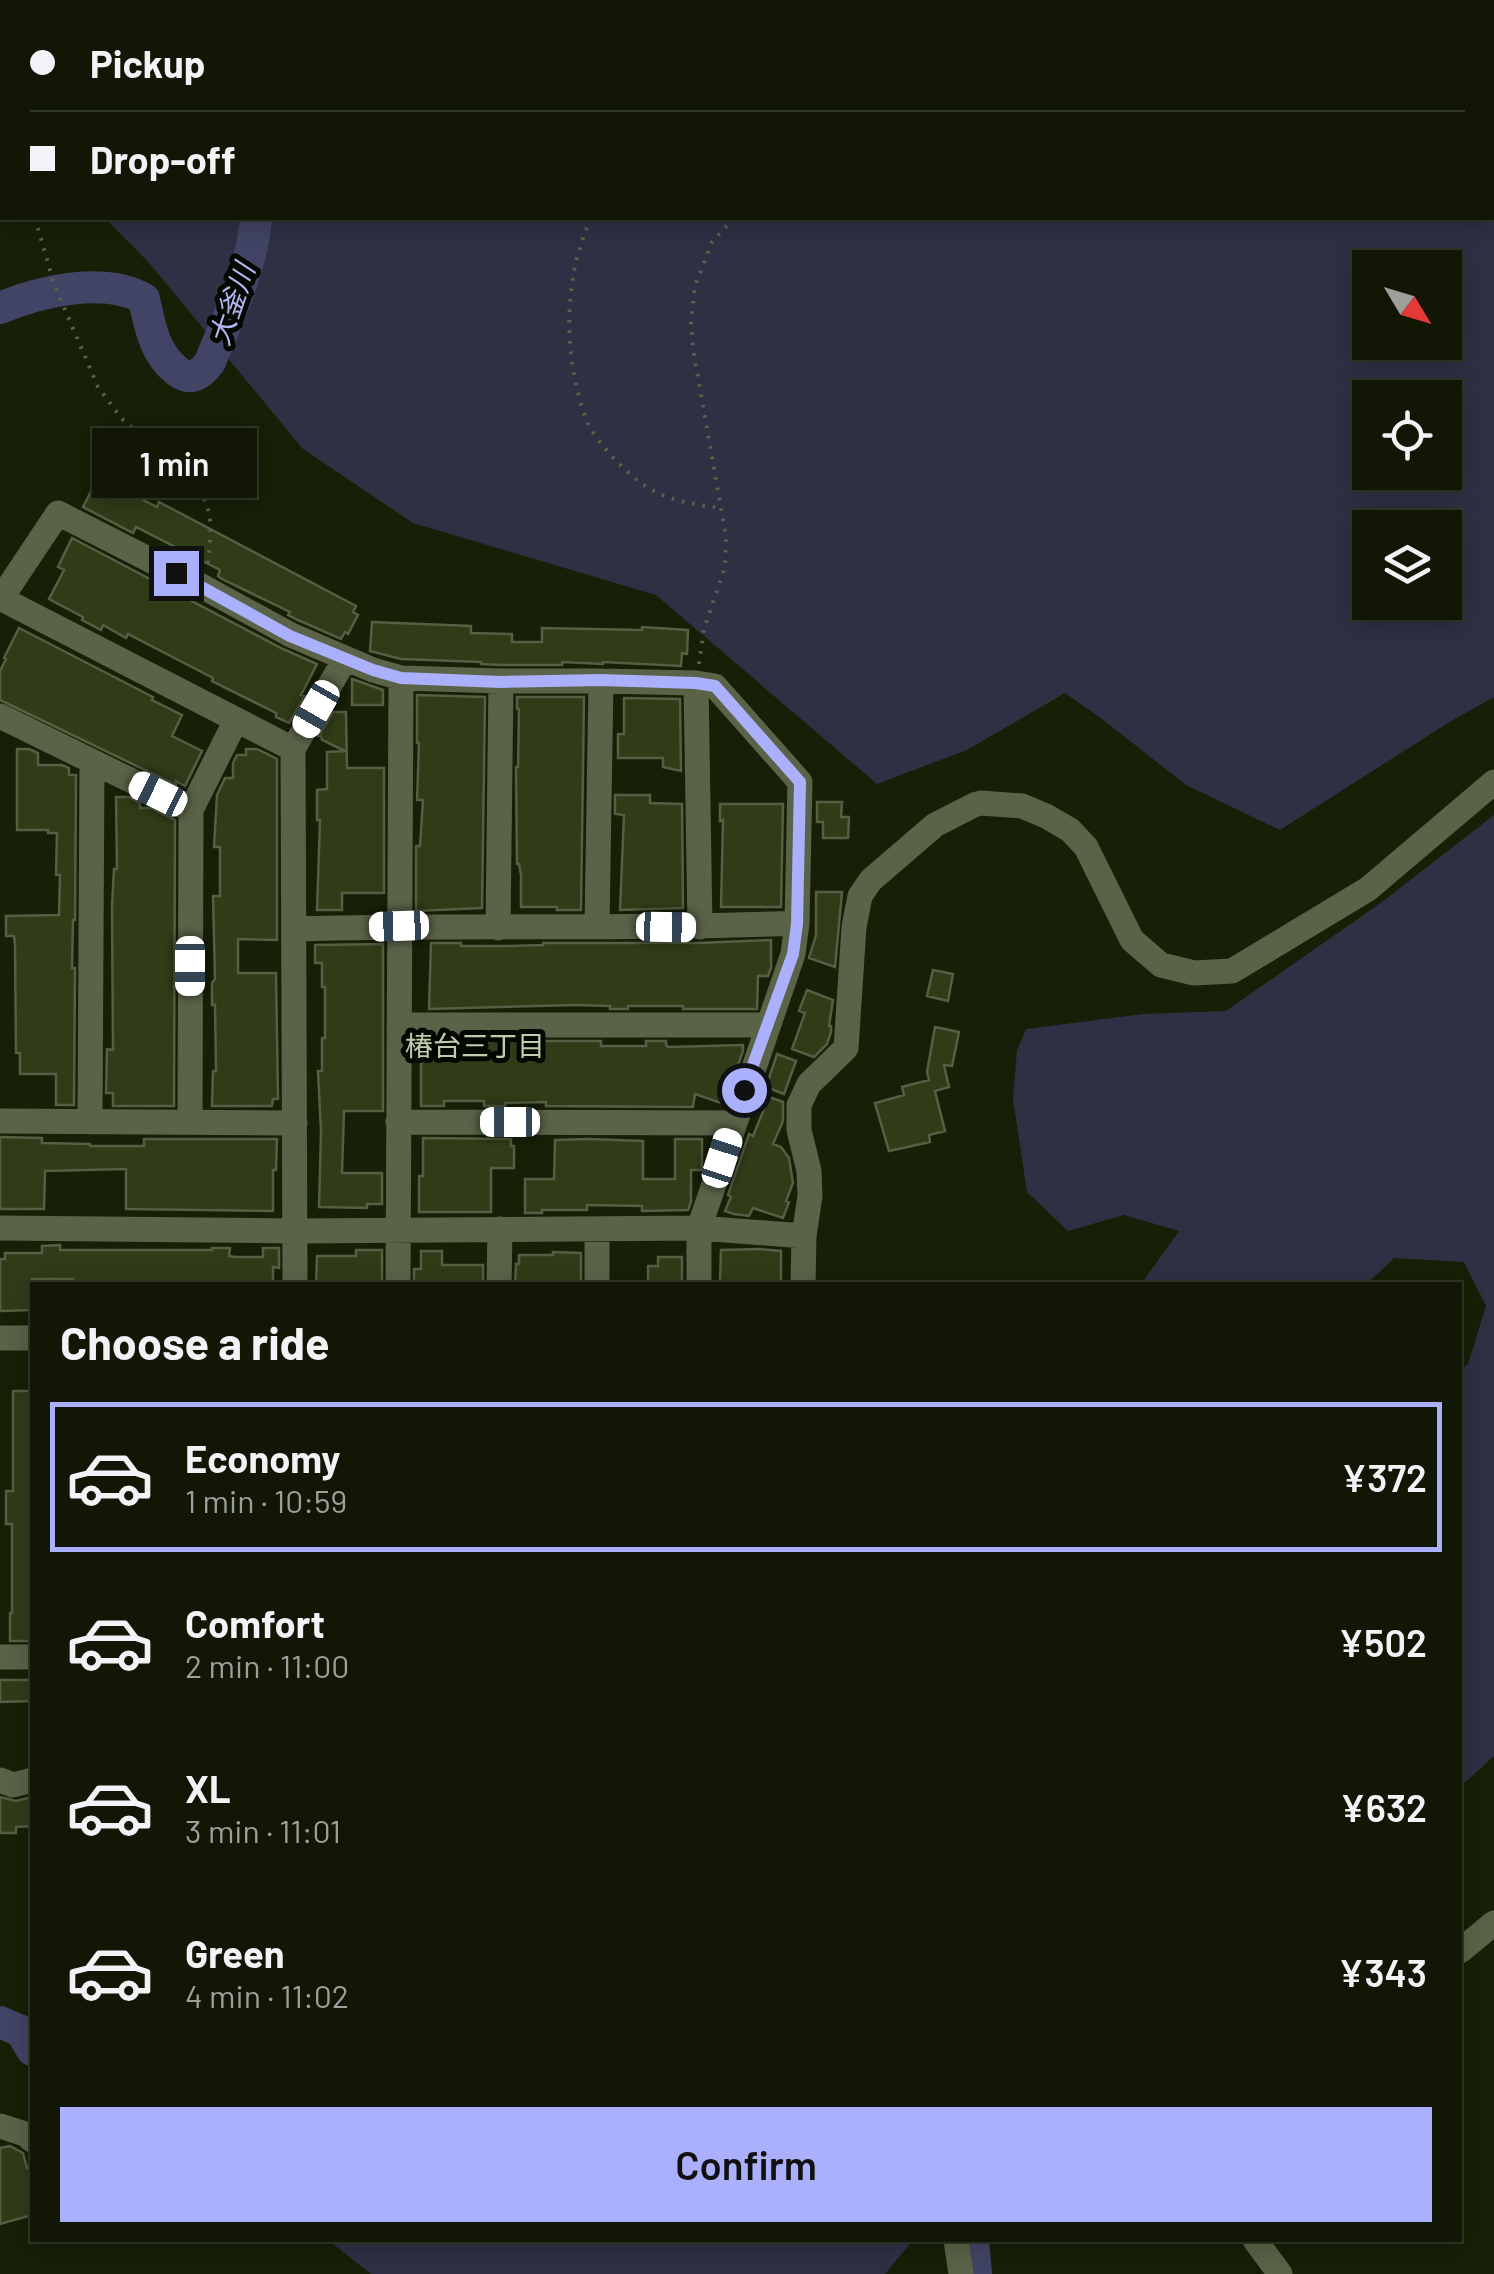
<!DOCTYPE html>
<html lang="en">
<head>
<meta charset="utf-8">
<style>
  :root { --surface:#111704; --page:#1e2413; --text:#f1f3f6; --muted:#9c9f9a; --line:#303626; --accent:#aab0fb }
  body { margin:0; font-family:Barlow,"Noto Sans JP",sans-serif; background:var(--page); color:var(--text); height:100vh; display:flex; flex-direction:column; font-size:38px; white-space:nowrap }
  * { box-sizing:border-box; margin:0 }
  p { font-size:32px; color:var(--muted) }
  .icon { flex:none; width:55px; height:55px; fill:none; stroke:currentColor; stroke-width:2; stroke-linecap:round; stroke-linejoin:round }
  .map { position:relative; flex:1; overflow:hidden }
  .panel { position:absolute; left:30px; top:1282px; width:1432px; height:960px; display:flex; flex-direction:column; background:var(--surface); border-radius:0px; box-shadow:0 5px 25px #0003,0 0 0 2px var(--line) }
  .panel>* { flex:none }
  .top-card { position:absolute; left:0px; top:0px; width:1495px; height:220px; box-shadow:0 5px 25px #0003,0 0 0 2px var(--line); display:grid; align-content:center; height:220px; padding:0 30px; background:var(--surface) }
  .needle { width:65px; rotate:128deg }
  .buttons { position:absolute; left:1352px; top:250px; display:grid; gap:20px }
  .buttons a { display:grid; place-items:center; width:110px; height:110px; border-radius:0px; background:var(--surface); box-shadow:0 5px 25px #0003,0 0 0 2px var(--line); font-size:50px }
  .end { position:absolute; width:45px; height:45px; margin:-22px; border:12px solid #aab0fb; background:#111; box-shadow:0 0 0 5px #111 }
  .from { border-radius:50% }
  .bubble { position:absolute; height:70px; border-radius:0px; background:var(--surface); box-shadow:0 5px 25px #0003,0 0 0 2px var(--line); font-size:32px; font-weight:600; line-height:70px; text-align:center }
  .car { position:absolute; width:30px; height:60px; margin:-30px -15px; border-radius:12px; box-shadow:0 0 8px 2px #0007; background:linear-gradient(#fff 24%,#345 0 40%,#fff 0 76%,#345 0 86%,#fff 0) }
  .top-card b { display:flex; align-items:center; gap:35px; height:95px; font-size:38px }
  .top-card b+b { border-top:2px solid var(--line) }
  .top-card i { width:25px; height:25px; background:var(--text) }
  ul { padding:0; list-style:none }
  li { display:flex; align-items:center; gap:30px; height:150px; margin:0 20px 15px; padding:0 10px; border:5px solid transparent; border-radius:0px }
  li div { flex:1 }
  li b { display:block; font-size:38px }
  li em { font-style:normal; font-weight:600 }
  li.selected { border-color:var(--accent) }
  li>.icon { width:90px; height:90px; stroke-width:1.5 }
  h2 { padding:0 30px; font-size:45px; line-height:120px }
  .primary-button { display:flex; gap:20px; margin-top:auto; padding:20px 30px }
  .primary-button a { flex:1; height:115px; border-radius:0px; background:var(--accent); color:#111; font-size:40px; font-weight:600; line-height:115px; text-align:center }
  .map>svg:first-child { display:block }
  .green { fill:#2e3044; fill-rule:evenodd }
  .lines { fill:none; stroke-linecap:round; stroke-linejoin:round }
  .river { stroke:#424465; stroke-width:32 }
  .building { fill:#303b18; stroke:#555f43; stroke-width:2.5 }
  .path { stroke:#5a624b; stroke-width:4; stroke-dasharray:2.5 8; stroke-linecap:butt }
  .minor { stroke:#5a6348; stroke-width:25 }
  .route { stroke:#aab0fb; stroke-width:12 }
  .labels { text-anchor:middle; dominant-baseline:central; stroke-width:10; stroke-linejoin:round; paint-order:stroke }
  .water-label { font-size:28px; font-style:italic; fill:#b3b8f5; stroke:#050701 }
  .neighbourhood-label { font-size:28px; fill:#c1ccad; stroke:#050701 }
</style>
</head>
<body>
<div class="map">
<svg width="1494" height="2274" viewBox="0 0 1494 2274">
  <rect width="100%" height="100%" fill="#171f06"/>
  <path class="green" d="M 4,0 L 1494,0 L 1494,697 L 1448,723 L 1280,830 L 1186,785 L 1102,719 L 1065,693 L 967,750 L 877,784 L 656,595 L 413,523 L 303,449 L 149,263 L 105,218 L 1492,218 L 1492,2 L 4,2 ZM 1370,268 L 1445,268 L 1445,342 L 1370,342 ZM 1370,398 L 1445,398 L 1445,472 L 1370,472 ZM 1370,528 L 1445,528 L 1445,602 L 1370,602 Z
    M 1494,815 L 1494,1756 L 1460,1787 L 1460,1371 L 1468,1364 L 1486,1306 L 1464,1262 L 1394,1258 L 1366,1285 L 1095,1285 L 1144,1280 L 1179,1231 L 1124,1215 L 1068,1231 L 1027,1192 L 1013,1099 L 1017,1050 L 1026,1029 L 1143,1014 L 1226,1011 L 1382,902 Z
    M 328,2240 L 913,2240 L 885,2274 L 371,2274 Z"/>
  <g class="lines">
    <path class="river" d="M 322,2 L 324,0
      M 0,308 C 40,291 106,276 144,299 C 150,326 154,353 177,371 C 191,382 201,374 210,362 C 229,315 252,268 256,218
      M 0,2022 L 21,2031 L 32,2050
      M 973,2240 L 976,2274"/>
  </g>
  <path class="building" d="M 101,472 L 121,481 L 118,487 L 157,507 L 159,502 L 356,606 L 353,612 L 358,615 L 348,634 L 345,632 L 341,639 L 298,620 L 288,615 L 290,612 L 222,579 L 218,576 L 220,570 L 136,527 L 133,533 L 83,507 Z
    M 72,538 L 283,649 L 317,664 L 301,695 L 305,696 L 289,723 L 276,717 L 276,713 L 212,681 L 213,678 L 128,634 L 126,638 L 103,625 L 101,630 L 82,620 L 83,617 L 49,599 L 64,570 L 58,567 Z
    M 372,622 L 471,626 L 471,633 L 512,634 L 512,642 L 542,642 L 542,628 L 642,630 L 642,627 L 688,630 L 687,654 L 682,653 L 681,666 L 603,662 L 603,664 L 562,662 L 562,665 L 501,665 L 481,664 L 481,662 L 401,659 L 370,651 Z
    M 19,628 L 153,697 L 152,700 L 182,715 L 172,736 L 202,751 L 185,786 L 176,781 L 176,785 L 0,700 L 0,671 L 6,659 L 4,658 Z
    M 352,679 L 383,690 L 383,705 L 352,705 Z
    M 417,695 L 485,697 L 482,908 L 416,911 L 416,846 L 420,846 L 423,800 L 417,800 L 419,743 L 417,743 Z
    M 517,697 L 584,697 L 581,910 L 557,910 L 557,907 L 521,907 L 521,875 L 519,864 L 517,864 L 516,767 L 518,767 L 519,709 L 517,709 Z
    M 624,698 L 680,699 L 681,771 L 663,767 L 663,758 L 618,758 L 618,734 L 624,734 Z
    M 333,712 L 346,712 L 347,768 L 384,768 L 384,893 L 342,893 L 342,910 L 317,910 L 320,820 L 317,820 L 317,790 L 327,789 L 327,752 L 345,751 L 322,740 L 321,736 L 319,736 Z
    M 17,749 L 29,749 L 38,753 L 38,765 L 62,765 L 69,768 L 69,775 L 76,775 L 75,920 L 73,920 L 72,968 L 75,968 L 74,1105 L 56,1105 L 56,1074 L 20,1074 L 20,1053 L 16,1053 L 15,945 L 14,936 L 6,936 L 6,916 L 59,915 L 60,875 L 56,875 L 57,833 L 48,833 L 48,830 L 17,830 Z
    M 246,749 L 257,749 L 277,759 L 277,940 L 238,939 L 238,973 L 276,973 L 278,1099 L 273,1099 L 272,1106 L 212,1106 L 213,1071 L 216,1071 L 215,1005 L 212,1005 L 212,983 L 215,979 L 213,896 L 220,896 L 220,847 L 214,847 L 217,795 L 225,778 L 233,778 L 233,763 L 237,755 L 246,755 Z
    M 615,795 L 650,795 L 650,803 L 682,804 L 683,908 L 620,910 L 624,815 L 615,814 Z
    M 116,797 L 129,797 L 140,803 L 140,808 L 151,808 L 175,820 L 174,1106 L 113,1106 L 113,1093 L 106,1093 L 107,1049 L 113,1050 L 112,906 L 114,869 L 117,869 Z
    M 817,802 L 842,802 L 841,817 L 849,817 L 848,838 L 823,838 L 823,822 L 817,822 Z
    M 720,804 L 783,804 L 781,907 L 721,907 L 723,820 L 720,821 Z
    M 816,892 L 842,892 L 835,967 L 809,958 L 816,935 Z
    M 771,940 L 771,968 L 768,976 L 758,976 L 757,1009 L 683,1009 L 683,1006 L 628,1006 L 628,1009 L 610,1009 L 610,1006 L 576,1005 L 429,1009 L 431,943 L 461,943 L 461,946 L 509,946 L 543,945 L 543,943 L 699,943 Z
    M 383,944 L 383,1111 L 344,1111 L 342,1173 L 382,1173 L 382,1204 L 367,1204 L 367,1208 L 319,1207 L 321,1132 L 318,1071 L 322,1071 L 322,1038 L 325,1038 L 325,987 L 322,987 L 322,963 L 315,963 L 315,945 Z
    M 933,970 L 953,974 L 948,1001 L 927,996 Z
    M 807,990 L 833,1000 L 829,1026 L 831,1026 L 831,1032 L 827,1044 L 814,1057 L 792,1049 L 805,1013 L 799,1011 Z
    M 935,1027 L 959,1032 L 952,1066 L 944,1065 L 949,1087 L 935,1091 L 945,1131 L 929,1135 L 930,1142 L 889,1151 L 875,1103 L 904,1095 L 902,1087 L 929,1080 L 927,1072 Z
    M 430,1041 L 601,1041 L 601,1046 L 646,1046 L 646,1041 L 666,1041 L 666,1045 L 668,1047 L 743,1045 L 743,1051 L 724,1104 L 695,1094 L 693,1107 L 546,1106 L 546,1102 L 505,1103 L 505,1106 L 484,1106 L 484,1101 L 444,1101 L 444,1106 L 421,1106 L 421,1046 L 430,1046 Z
    M 777,1054 L 796,1061 L 784,1094 L 766,1087 Z
    M 769,1097 L 783,1102 L 783,1121 L 773,1144 L 781,1147 L 789,1158 L 793,1183 L 786,1201 L 789,1202 L 783,1218 L 753,1208 L 749,1216 L 734,1214 L 725,1211 L 731,1197 L 728,1195 L 749,1134 L 753,1136 Z
    M 0,1137 L 42,1138 L 42,1143 L 90,1144 L 90,1146 L 144,1146 L 144,1139 L 277,1139 L 276,1170 L 273,1170 L 273,1211 L 126,1209 L 126,1169 L 45,1171 L 44,1209 L 0,1209 Z
    M 423,1138 L 511,1139 L 511,1146 L 514,1146 L 514,1168 L 491,1168 L 491,1212 L 419,1212 L 419,1176 L 423,1176 Z
    M 588,1139 L 643,1141 L 643,1179 L 675,1179 L 675,1139 L 702,1139 L 702,1170 L 691,1170 L 691,1202 L 688,1210 L 642,1211 L 642,1206 L 587,1205 L 587,1210 L 542,1210 L 542,1213 L 525,1213 L 525,1179 L 554,1179 L 555,1140 Z
    M 60,1245 L 60,1250 L 212,1250 L 212,1248 L 230,1248 L 229,1256 L 235,1257 L 263,1257 L 263,1248 L 279,1248 L 279,1268 L 273,1267 L 273,1283 L 186,1282 L 186,1285 L 159,1285 L 159,1281 L 73,1283 L 73,1279 L 32,1279 L 32,1310 L 0,1311 L 0,1259 L 5,1259 L 5,1253 L 42,1253 L 42,1246 Z
    M 760,1249 L 781,1251 L 781,1285 L 720,1282 L 721,1250 Z
    M 356,1250 L 382,1250 L 382,1285 L 316,1285 L 317,1256 L 356,1256 Z
    M 421,1251 L 442,1251 L 442,1265 L 483,1265 L 483,1285 L 414,1285 L 414,1269 L 421,1269 Z
    M 553,1252 L 581,1253 L 581,1285 L 515,1285 L 516,1264 L 519,1264 L 519,1255 L 553,1255 Z
    M 658,1257 L 682,1257 L 682,1285 L 648,1285 L 648,1266 L 658,1266 Z
    M 13,1391 L 32,1391 L 32,1641 L 10,1641 L 10,1613 L 12,1613 L 12,1524 L 6,1524 L 6,1491 L 13,1491 Z
    M 0,1680 L 32,1680 L 32,1701 L 0,1702 Z
    M 0,1797 L 16,1801 L 32,1797 L 32,1826 L 16,1827 L 16,1833 L 0,1833 Z
    M 10,2146 L 23,2153 L 27,2168 L 32,2167 L 32,2215 L 0,2224 L 0,2148 Z"/>
  <g class="lines">
    <path class="path" d="M 710,2 L 711,0
      M 992,2 L 998,0
      M 0,134 L 2,141
      M 35,218 L 54,284 L 98,387 L 121,418 L 196,484 C 215,513 211,531 208,564
      M 591,218 C 563,279 563,356 586,419 C 594,440 627,475 647,487 C 669,501 694,504 720,508
      M 699,664 L 704,629 L 725,567 L 726,537 L 693,349 L 691,323 L 695,286 L 712,242 L 734,218"/>
    <path class="minor" d="M 0,598 L 293,749
      M 0,600 L 58,513 L 205,588 L 291,635 L 373,670 L 401,678 L 501,681 L 601,681 L 696,683 L 715,686 L 800,782 L 797,923 L 793,954 L 699,1228 L 699,1285
      M 696,683 L 700,927
      M 0,716 L 191,810
      M 597,926 L 601,681
      M 498,928 L 501,681
      M 294,929 C 462,924 629,930 797,923
      M 399,1025 L 767,1025
      M 0,1121 L 295,1123
      M 90,1122 L 92,762
      M 190,1122 L 191,810 L 236,720
      M 398,1122 L 733,1123
      M 0,1228 L 295,1231 L 699,1228 L 804,1236
      M 295,1285 L 293,749 L 345,659
      M 398,1285 L 401,678
      M 499,1285 L 500,1229
      M 597,1285 L 597,1229
      M 803,1285 L 804,1236 L 810,1196 L 809,1171 L 799,1130 L 799,1105 L 809,1084 L 846,1048 L 854,927 L 860,896 L 871,880 L 935,825 L 974,805 L 981,803 L 1022,806 L 1046,816 L 1070,830 L 1086,847 L 1132,940 L 1161,965 L 1194,973 L 1232,971 L 1368,889 L 1494,782
      M 0,1338 L 32,1338
      M 0,1657 L 32,1657
      M 0,1780 L 13,1785 L 32,1780
      M 1460,1951 L 1494,1923
      M 0,2126 L 25,2134 L 32,2140
      M 956,2240 L 961,2274
      M 1255,2240 L 1280,2274"/>
  </g>
  <g class="lines">
    <path class="route" d="M 176,573 L 290,636 L 373,670 L 401,678 L 501,682 L 601,680 L 696,683 L 715,686 L 800,782 L 797,924 L 793,954 L 744,1090"/>
  </g>
  <g class="labels">
    <g class="water-label">
      <text transform="translate(231 304) rotate(-71)">大釜川</text>
    </g>
    <g class="neighbourhood-label">
      <text x="475" y="1045">椿台三丁目</text>
    </g>
  </g>
</svg>
<div class="buttons">
<a><svg class="needle" viewBox="-14 -14 28 28"><path d="M0-13l5 13h-10z" fill="#e53935"/><path d="M0 13l5-13h-10z" fill="#9c9f9a"/></svg></a>
<a><svg class="icon" aria-label="locate" viewBox="0 0 24 24"><circle cx="12" cy="12" r="6"/><path d="M12 2v4M12 18v4M2 12h4M18 12h4"/></svg></a>
<a><svg class="icon" aria-label="layers" viewBox="0 0 24 24"><path d="M12 4l9 5-9 5-9-5zM3 14l9 5 9-5"/></svg></a>
</div>
<i class="end from" style="left:744px;top:1090px"></i>
<i class="end" style="left:176px;top:573px"></i>
<div class="bubble" style="left:92px;top:428px;width:165px">1 min</div>
<i class="car" style="left:316px;top:709px;rotate:210deg"></i>
<i class="car" style="left:158px;top:794px;rotate:296deg"></i>
<i class="car" style="left:399px;top:926px;rotate:268deg"></i>
<i class="car" style="left:666px;top:927px;rotate:91deg"></i>
<i class="car" style="left:190px;top:966px;rotate:180deg"></i>
<i class="car" style="left:510px;top:1122px;rotate:270deg"></i>
<i class="car" style="left:722px;top:1158px;rotate:18deg"></i>
<div class="top-card">
<b><i class="from"></i>Pickup</b>
<b><i></i>Drop-off</b>
</div>
<section class="panel">
<h2>Choose a ride</h2>
<ul>
<li class="selected"><svg class="icon" aria-label="car" viewBox="0 0 24 24"><path d="M5 17H2v-5l4-1 3-4h7l3 4 3 1v5h-3M9 17h6M6 11h13"/><circle cx="7" cy="17" r="2"/><circle cx="17" cy="17" r="2"/></svg><div><b>Economy</b><p>1 min · 10:59</p></div><em>¥372</em></li>
<li><svg class="icon" aria-label="car" viewBox="0 0 24 24"><path d="M5 17H2v-5l4-1 3-4h7l3 4 3 1v5h-3M9 17h6M6 11h13"/><circle cx="7" cy="17" r="2"/><circle cx="17" cy="17" r="2"/></svg><div><b>Comfort</b><p>2 min · 11:00</p></div><em>¥502</em></li>
<li><svg class="icon" aria-label="car" viewBox="0 0 24 24"><path d="M5 17H2v-5l4-1 3-4h7l3 4 3 1v5h-3M9 17h6M6 11h13"/><circle cx="7" cy="17" r="2"/><circle cx="17" cy="17" r="2"/></svg><div><b>XL</b><p>3 min · 11:01</p></div><em>¥632</em></li>
<li><svg class="icon" aria-label="car" viewBox="0 0 24 24"><path d="M5 17H2v-5l4-1 3-4h7l3 4 3 1v5h-3M9 17h6M6 11h13"/><circle cx="7" cy="17" r="2"/><circle cx="17" cy="17" r="2"/></svg><div><b>Green</b><p>4 min · 11:02</p></div><em>¥343</em></li>
</ul>
<div class="primary-button"><a>Confirm</a></div>
</section>
</div>
</body>
</html>
